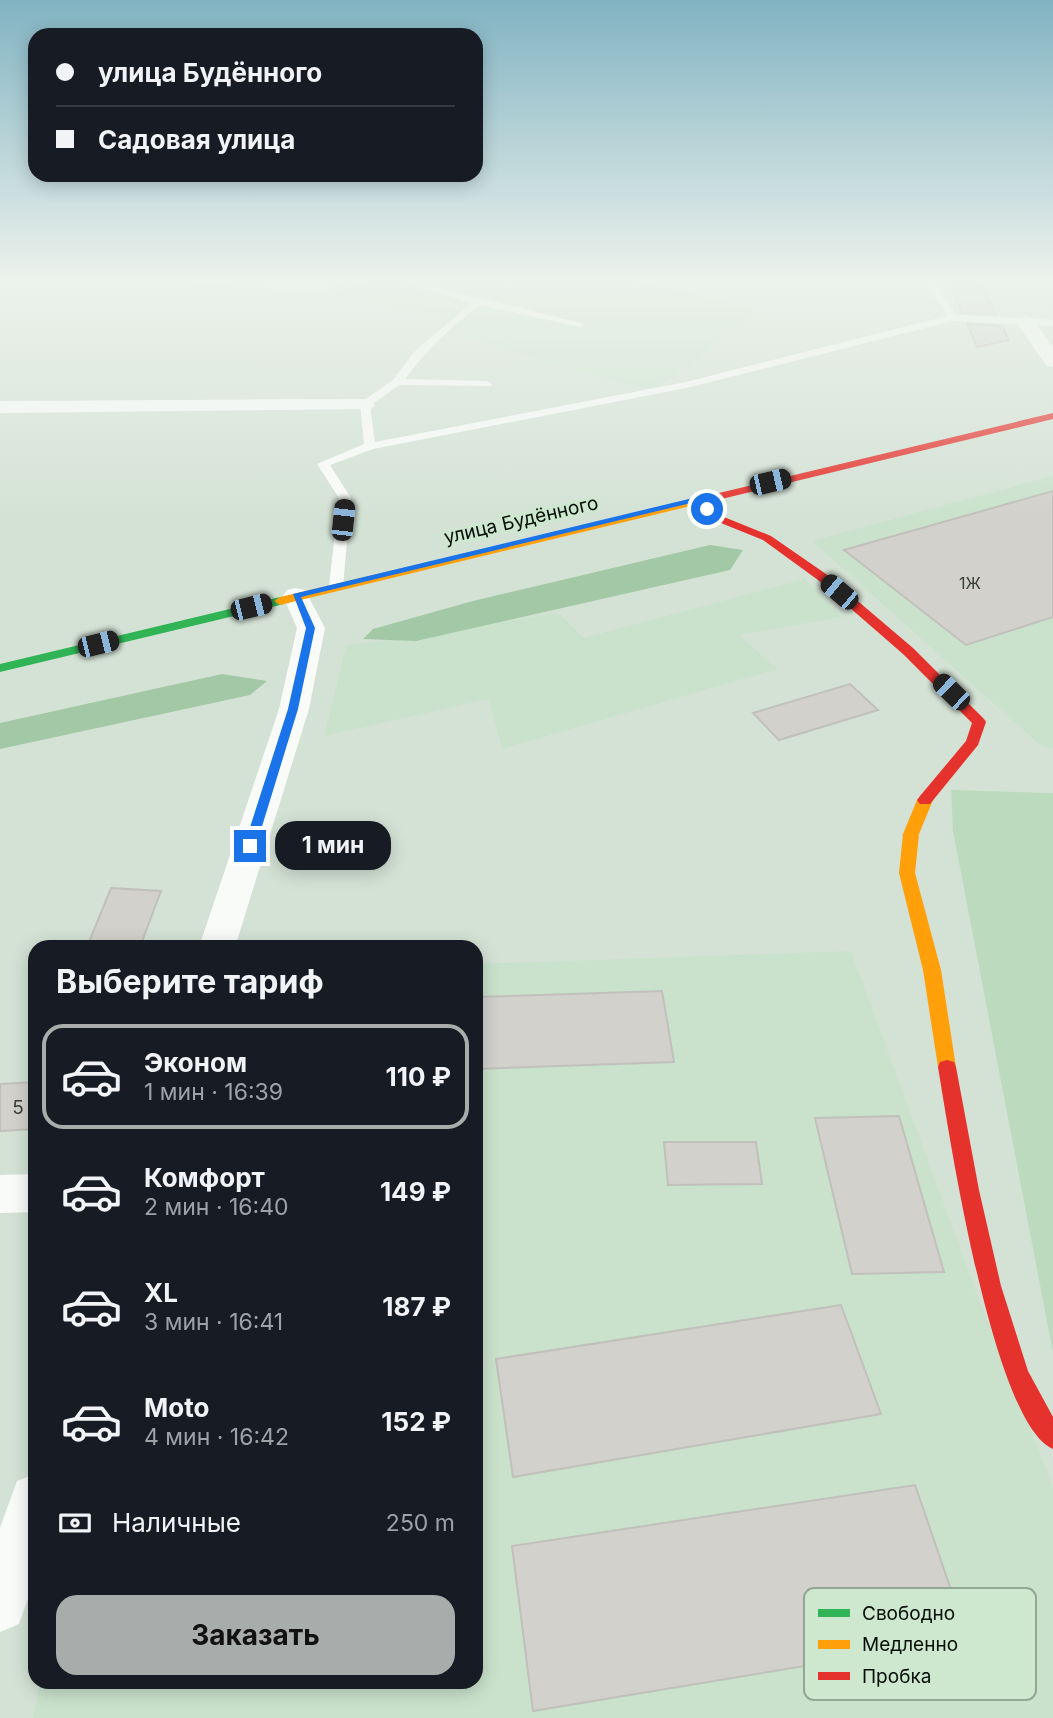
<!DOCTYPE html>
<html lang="ru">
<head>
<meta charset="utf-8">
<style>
  :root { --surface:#171b24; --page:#242831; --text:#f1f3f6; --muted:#9ea1a6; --line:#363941; --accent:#a8adab }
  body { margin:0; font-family:Inter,sans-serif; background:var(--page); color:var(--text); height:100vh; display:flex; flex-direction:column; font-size:26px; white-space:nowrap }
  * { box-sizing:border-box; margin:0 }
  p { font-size:23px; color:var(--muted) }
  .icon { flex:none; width:38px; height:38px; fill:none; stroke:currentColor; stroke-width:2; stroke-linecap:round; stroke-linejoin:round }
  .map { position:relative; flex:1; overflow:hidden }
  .drawer { position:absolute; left:28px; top:940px; width:455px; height:749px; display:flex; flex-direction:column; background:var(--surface); border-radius:21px; box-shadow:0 4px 18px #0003 }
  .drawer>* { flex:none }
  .top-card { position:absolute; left:28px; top:28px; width:455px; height:154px; border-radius:21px; box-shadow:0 4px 18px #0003; display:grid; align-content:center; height:154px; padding:0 28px; background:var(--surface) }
  .end { position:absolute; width:32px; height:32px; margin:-16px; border:9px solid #1a73e8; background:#fff; box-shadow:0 0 0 4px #fff }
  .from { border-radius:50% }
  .bubble { position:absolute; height:49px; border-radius:21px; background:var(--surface); box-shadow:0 4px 18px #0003; font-size:23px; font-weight:700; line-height:49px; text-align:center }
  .car { position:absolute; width:21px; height:42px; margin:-21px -10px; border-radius:9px; box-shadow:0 0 5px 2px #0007; background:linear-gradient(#222 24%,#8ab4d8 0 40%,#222 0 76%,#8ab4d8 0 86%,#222 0) }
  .top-card b { display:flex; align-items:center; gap:24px; height:66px; font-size:26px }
  .top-card b+b { border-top:2px solid var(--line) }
  .top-card i { width:18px; height:18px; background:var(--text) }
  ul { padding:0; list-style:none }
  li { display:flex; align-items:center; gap:21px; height:105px; margin:0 14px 10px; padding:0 14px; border:4px solid transparent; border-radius:21px }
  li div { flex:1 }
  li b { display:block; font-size:26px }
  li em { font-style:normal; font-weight:700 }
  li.on { border-color:var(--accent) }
  li>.icon { width:63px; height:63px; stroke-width:1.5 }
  h2 { padding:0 28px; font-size:32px; line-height:84px }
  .pay { display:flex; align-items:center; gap:18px; height:77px; padding:0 28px; font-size:26px }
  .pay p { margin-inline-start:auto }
  .cta { display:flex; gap:14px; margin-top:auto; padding:14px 28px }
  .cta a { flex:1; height:80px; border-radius:21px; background:var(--accent); color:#111; font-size:28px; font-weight:700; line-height:80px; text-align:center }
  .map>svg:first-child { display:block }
  .built { fill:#cae2cc }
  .green { fill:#bcdbbe }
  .forest { fill:#a2c8a5 }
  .building { fill:#d2d1cc; stroke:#c1c0bb; stroke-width:2 }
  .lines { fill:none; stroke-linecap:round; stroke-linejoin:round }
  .lane { fill:#f9fbf9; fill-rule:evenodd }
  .street { fill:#f9fbf9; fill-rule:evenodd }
  .fast { fill:#30b455; fill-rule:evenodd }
  .slow { fill:#ff9f0a; fill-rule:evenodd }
  .jam { fill:#e5322d; fill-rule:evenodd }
  .route { fill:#1a73e8 }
  .labels { text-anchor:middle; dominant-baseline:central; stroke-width:6; stroke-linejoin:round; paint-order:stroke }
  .far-number-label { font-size:16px; fill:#393f38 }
  .far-street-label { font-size:19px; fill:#060e07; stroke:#cee8cf }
  .number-label { font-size:19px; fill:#393f38 }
  .key { fill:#cee8cf; stroke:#92a793; stroke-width:2 }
  .key-label { font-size:19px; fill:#060e07 }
</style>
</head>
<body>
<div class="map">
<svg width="1053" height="1718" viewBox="0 0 1053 1718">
  <rect width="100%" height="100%" fill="#d4e2d5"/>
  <path class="built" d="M 373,277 L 623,277 L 759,312 L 660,386 L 643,389 L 440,331 L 442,316 L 335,295 Z
    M 1053,476 L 1053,749 L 1039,744 L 812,541 Z
    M 805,579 L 842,617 L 739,635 L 777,669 L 502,749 L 489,699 L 324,736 L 346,646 L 558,613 L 583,638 Z
    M 851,951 L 974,1286 L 1053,1487 L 1053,1718 L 33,1718 L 40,1682 L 476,1682 L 476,964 Z"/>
  <path class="green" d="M 951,790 L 1053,793 L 1053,1353 L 953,831 Z"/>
  <path class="forest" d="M 710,545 L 743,550 L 730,570 L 416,641 L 363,639 L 373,629 L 473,601 Z
    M 222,674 L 267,681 L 250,695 L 0,749 L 0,723 Z"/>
  <path class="building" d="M 947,277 L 978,277 L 996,314 L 962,313 Z
    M 967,324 L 1002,326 L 1009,340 L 977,347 Z
    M 1053,491 L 1053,617 L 966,645 L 844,550 Z
    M 850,684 L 878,710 L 779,740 L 753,713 Z
    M 111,888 L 161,891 L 140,947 L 87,947 Z
    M 662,991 L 674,1062 L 476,1069 L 476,997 Z
    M 35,1082 L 35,1129 L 0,1131 L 0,1084 Z
    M 899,1116 L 944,1272 L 852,1274 L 815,1118 Z
    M 664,1142 L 756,1142 L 762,1184 L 668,1185 Z
    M 841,1305 L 881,1414 L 513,1477 L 496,1359 Z
    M 915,1485 L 968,1639 L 533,1711 L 512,1546 Z"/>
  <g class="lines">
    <path class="lane" d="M 930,277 L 935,280 L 956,315 L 1053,320 L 1053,326 L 953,321 L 686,388 L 373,449 L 330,465 L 351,498 L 343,586 L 336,590 L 329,586 L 339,498 L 317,464 L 364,444 L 360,403 L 393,380 L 414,352 L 471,303 L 407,284 L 407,280 L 585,324 L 580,327 L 480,305 C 451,327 426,350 405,379 L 487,381 L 492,384 L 491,386 L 399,385 L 370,406 L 375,442 L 686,382 L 947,316 L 925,280 Z"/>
    <path class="street" d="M 174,277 L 259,277 L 318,280 L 327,277 L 349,277 L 346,281 L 321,291 L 183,282 Z
      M 1025,316 L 1032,318 L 1053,347 L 1053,367 L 1046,365 L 1016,322 Z
      M 364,399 L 371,401 L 375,405 L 371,409 L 0,413 L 0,401 Z
      M 296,588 L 305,590 L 325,628 L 309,709 L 235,947 L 199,947 L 279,709 L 297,628 L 283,596 L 287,590 Z
      M 35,1174 L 35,1212 L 0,1213 L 0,1175 Z
      M 35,1474 L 35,1579 L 19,1624 L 0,1632 L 0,1528 L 17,1481 Z"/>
    <path class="fast" d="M 280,597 L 284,598 L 284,604 L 0,672 L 0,664 Z"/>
    <path class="slow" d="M 695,499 L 699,500 L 699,504 L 280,605 L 274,601 L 280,597 Z
      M 925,795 L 933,800 L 919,834 L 915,873 L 941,970 L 956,1067 L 954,1072 L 947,1074 L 940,1072 L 938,1067 L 923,970 L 899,873 L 903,834 L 917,800 Z"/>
    <path class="jam" d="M 1053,413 L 1053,419 L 705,503 L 724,517 L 771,536 L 826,574 L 913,648 L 984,719 L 986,722 L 978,745 L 930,804 L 920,804 L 917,800 L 920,796 L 966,741 L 972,723 L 903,654 L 818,580 L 763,540 L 716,521 L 687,500 L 693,497 L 698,498 Z
      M 947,1060 L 954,1062 L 956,1067 L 979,1190 L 1001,1286 L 1028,1371 L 1053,1417 L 1053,1449 C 993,1424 949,1133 938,1067 L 940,1062 Z"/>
  </g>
  <linearGradient id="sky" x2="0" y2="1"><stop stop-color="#81b3c2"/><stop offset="0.54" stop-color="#ecf2ec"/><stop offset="1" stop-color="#ecf2ec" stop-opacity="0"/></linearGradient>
  <rect width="1053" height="517" fill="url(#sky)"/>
  <path class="route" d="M 693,498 L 710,508 L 710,511 L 704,511 L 691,503 L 301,597 L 315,628 L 298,709 L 256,846 L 254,849 L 246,849 L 244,846 L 288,709 L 306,628 L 293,594 Z"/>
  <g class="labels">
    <g class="far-number-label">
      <text x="970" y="583">1Ж</text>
    </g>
    <g class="far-street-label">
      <text transform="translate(521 520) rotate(-13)">улица Будённого</text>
    </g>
    <g class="number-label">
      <text x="18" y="1107">5</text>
    </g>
  </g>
  <rect x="804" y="1588" width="232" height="112" rx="10" class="key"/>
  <rect x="818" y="1609" width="32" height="8" fill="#30b455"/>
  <rect x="818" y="1640" width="32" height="9" fill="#ff9f0a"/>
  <rect x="818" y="1672" width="32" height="8" fill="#e5322d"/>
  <g class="key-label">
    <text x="862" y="1620">Свободно</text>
    <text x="862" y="1651">Медленно</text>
    <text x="862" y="1683">Пробка</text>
  </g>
</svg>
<i class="end from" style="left:707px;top:509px"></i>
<i class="end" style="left:250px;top:846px"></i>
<div class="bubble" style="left:275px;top:821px;width:116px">1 мин</div>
<i class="car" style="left:770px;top:482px;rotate:77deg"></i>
<i class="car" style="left:343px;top:520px;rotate:6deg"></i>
<i class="car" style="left:839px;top:592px;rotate:310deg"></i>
<i class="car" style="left:251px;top:607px;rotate:76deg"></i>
<i class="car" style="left:98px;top:644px;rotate:76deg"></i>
<i class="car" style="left:951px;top:692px;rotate:314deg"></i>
<div class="top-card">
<b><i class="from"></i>улица Будённого</b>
<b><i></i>Садовая улица</b>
</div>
<section class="drawer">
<h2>Выберите тариф</h2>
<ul>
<li class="on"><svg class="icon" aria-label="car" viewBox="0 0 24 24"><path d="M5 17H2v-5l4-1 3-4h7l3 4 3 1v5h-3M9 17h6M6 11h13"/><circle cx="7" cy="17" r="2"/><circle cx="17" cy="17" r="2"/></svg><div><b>Эконом</b><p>1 мин · 16:39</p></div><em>110 ₽</em></li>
<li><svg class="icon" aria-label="car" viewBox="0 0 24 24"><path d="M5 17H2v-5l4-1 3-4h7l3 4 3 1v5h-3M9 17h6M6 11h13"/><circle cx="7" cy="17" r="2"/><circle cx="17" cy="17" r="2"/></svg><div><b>Комфорт</b><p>2 мин · 16:40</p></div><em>149 ₽</em></li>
<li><svg class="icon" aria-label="car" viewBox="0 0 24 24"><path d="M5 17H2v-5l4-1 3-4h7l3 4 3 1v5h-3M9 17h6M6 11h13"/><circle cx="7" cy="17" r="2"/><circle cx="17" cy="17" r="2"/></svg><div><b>XL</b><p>3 мин · 16:41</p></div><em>187 ₽</em></li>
<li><svg class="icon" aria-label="car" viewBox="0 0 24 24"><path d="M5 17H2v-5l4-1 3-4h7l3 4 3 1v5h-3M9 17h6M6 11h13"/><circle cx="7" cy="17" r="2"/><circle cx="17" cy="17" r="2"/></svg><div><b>Moto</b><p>4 мин · 16:42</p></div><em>152 ₽</em></li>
</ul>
<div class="pay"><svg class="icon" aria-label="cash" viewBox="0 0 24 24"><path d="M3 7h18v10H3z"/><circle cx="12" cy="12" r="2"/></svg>Наличные<p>250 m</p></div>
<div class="cta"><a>Заказать</a></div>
</section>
</div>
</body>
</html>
